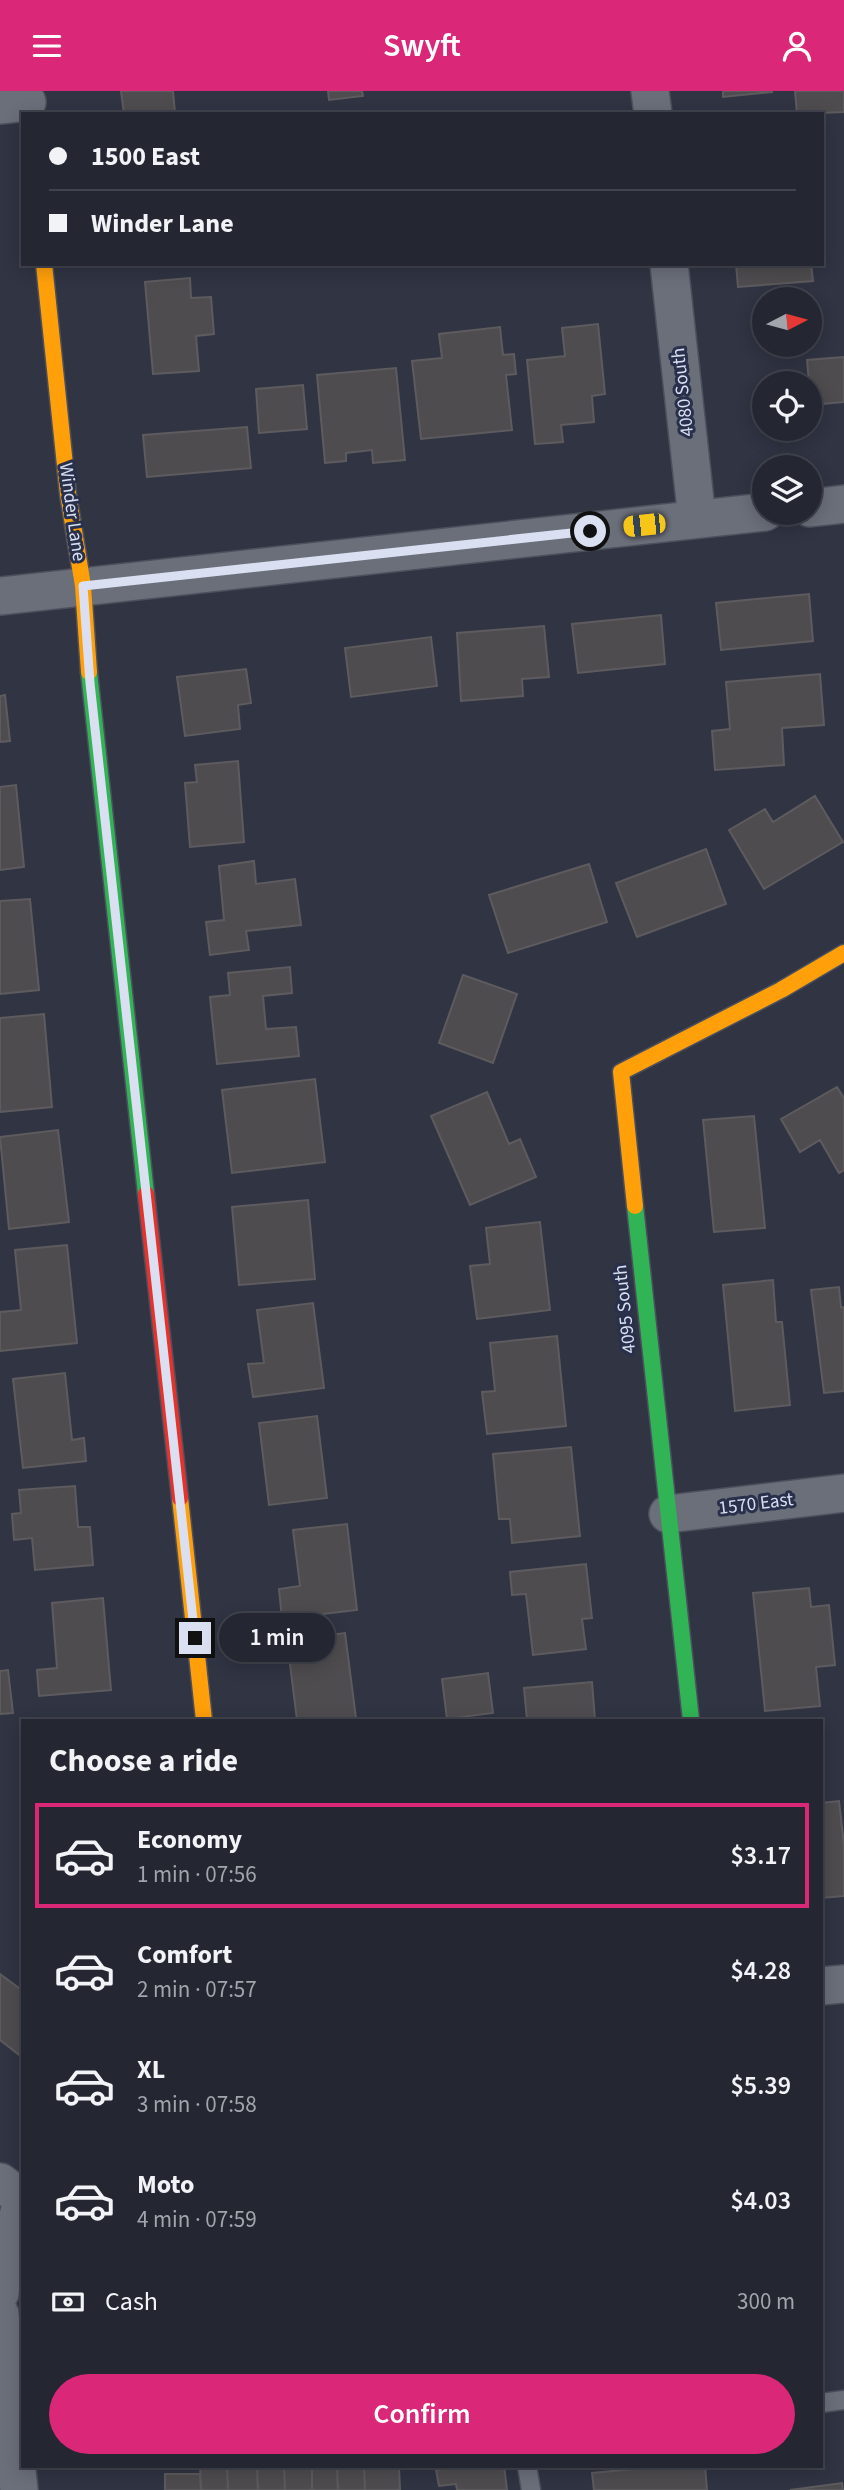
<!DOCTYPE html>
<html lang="en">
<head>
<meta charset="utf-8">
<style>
  :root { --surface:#242732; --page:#30333e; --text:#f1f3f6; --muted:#a3a5ac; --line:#41444d; --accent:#db2777 }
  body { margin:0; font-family:"Source Sans 3",sans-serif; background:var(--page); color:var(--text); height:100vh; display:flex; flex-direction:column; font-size:26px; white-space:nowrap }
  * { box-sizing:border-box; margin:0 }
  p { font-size:23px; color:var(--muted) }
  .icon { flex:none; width:38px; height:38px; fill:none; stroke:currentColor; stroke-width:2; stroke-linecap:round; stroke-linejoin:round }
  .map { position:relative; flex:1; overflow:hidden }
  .details { position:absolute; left:21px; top:1628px; width:802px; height:749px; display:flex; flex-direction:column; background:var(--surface); border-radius:0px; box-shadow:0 4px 18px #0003,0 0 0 2px var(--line) }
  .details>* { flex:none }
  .hud { position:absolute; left:21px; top:21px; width:803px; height:154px; border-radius:0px; box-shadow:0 4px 18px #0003,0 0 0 2px var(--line); display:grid; align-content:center; height:154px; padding:0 28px; background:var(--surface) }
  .needle { width:46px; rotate:84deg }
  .fabs { position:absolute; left:752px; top:196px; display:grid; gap:14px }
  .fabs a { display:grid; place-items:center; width:70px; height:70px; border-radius:50%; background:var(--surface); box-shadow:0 4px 18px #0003,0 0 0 2px var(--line); font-size:35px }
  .end { position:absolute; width:32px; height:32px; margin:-16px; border:9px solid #dae0f2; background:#111; box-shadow:0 0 0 4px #111 }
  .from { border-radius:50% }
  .bubble { position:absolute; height:49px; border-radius:24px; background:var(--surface); box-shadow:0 4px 18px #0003,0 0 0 2px var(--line); font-size:23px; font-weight:600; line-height:49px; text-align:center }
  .car { position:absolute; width:21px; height:42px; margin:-21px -10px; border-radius:9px; box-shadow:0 0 5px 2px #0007; background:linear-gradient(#f5c518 24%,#345 0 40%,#f5c518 0 76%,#345 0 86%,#f5c518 0) }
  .hud b { display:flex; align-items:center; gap:24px; height:66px; font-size:26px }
  .hud b+b { border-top:2px solid var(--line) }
  .hud i { width:18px; height:18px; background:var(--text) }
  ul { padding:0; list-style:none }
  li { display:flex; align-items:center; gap:21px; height:105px; margin:0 14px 10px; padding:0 14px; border:4px solid transparent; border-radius:0px }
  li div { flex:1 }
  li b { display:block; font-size:26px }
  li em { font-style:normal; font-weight:600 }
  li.current { border-color:var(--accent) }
  li>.icon { width:63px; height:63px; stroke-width:1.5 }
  h2 { padding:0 28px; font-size:32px; line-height:84px }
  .pay { display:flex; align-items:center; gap:18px; height:77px; padding:0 28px; font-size:26px }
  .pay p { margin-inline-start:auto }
  .cta { display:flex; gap:14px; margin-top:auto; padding:14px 28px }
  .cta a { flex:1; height:80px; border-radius:42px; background:var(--accent); color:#fff; font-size:28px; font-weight:600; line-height:80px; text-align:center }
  header { display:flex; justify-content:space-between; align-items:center; height:91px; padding:0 28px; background:var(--accent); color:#fff; font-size:32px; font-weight:600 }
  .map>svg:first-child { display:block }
  .building { fill:#4f4c50; stroke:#5e5b5f; stroke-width:2 }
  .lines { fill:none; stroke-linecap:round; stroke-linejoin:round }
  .lane-casing { stroke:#4c505d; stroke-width:21 }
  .street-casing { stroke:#4c505d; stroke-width:40 }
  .fast-casing { stroke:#4c505d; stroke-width:19 }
  .slow-casing { stroke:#4c505d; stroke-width:19 }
  .jam-casing { stroke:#4c505d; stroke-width:19 }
  .lane { stroke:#6b6f7a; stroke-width:18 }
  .street { stroke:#6b6f7a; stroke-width:37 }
  .fast { stroke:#30b455; stroke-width:16 }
  .slow { stroke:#ff9f0a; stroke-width:16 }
  .jam { stroke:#e5322d; stroke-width:16 }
  .route { stroke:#dae0f2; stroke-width:9 }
  .labels { text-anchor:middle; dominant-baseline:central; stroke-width:6; stroke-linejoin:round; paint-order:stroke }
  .street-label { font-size:19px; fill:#dae0f2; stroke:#28304b }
</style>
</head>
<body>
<header><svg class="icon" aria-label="menu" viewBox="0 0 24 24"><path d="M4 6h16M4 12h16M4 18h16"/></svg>Swyft<svg class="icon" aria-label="person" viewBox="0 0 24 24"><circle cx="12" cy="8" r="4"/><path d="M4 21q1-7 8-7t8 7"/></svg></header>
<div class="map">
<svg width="844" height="2399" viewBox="0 0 844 2399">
  <rect width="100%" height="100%" fill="#303443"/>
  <path class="building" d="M 121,0 L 173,0 L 175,22 L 124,23 Z
    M 328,0 L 362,0 L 363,5 L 329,9 Z
    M 723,0 L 772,0 L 772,1 L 723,6 Z
    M 795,0 L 844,0 L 844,21 L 797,23 Z
    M 736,173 L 811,173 L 813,190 L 738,196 Z
    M 190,187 L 191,207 L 211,206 L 214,243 L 196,245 L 199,280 L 153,283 L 145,191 Z
    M 598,233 L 605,303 L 592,305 L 594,331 L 561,334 L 563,351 L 535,353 L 527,269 L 565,265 L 562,237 Z
    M 500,236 L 503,264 L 514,263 L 516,283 L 506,284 L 512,339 L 421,348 L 412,270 L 442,267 L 439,243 Z
    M 844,266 L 844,311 L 811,314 L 807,269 Z
    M 396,277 L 405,369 L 373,372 L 372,359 L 346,362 L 346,370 L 325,372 L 317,284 Z
    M 303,294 L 307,338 L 259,342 L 256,298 Z
    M 247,336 L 251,377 L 147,386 L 143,344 Z
    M 809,503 L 813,550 L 721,559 L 716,512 Z
    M 661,524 L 665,573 L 578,582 L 572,533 Z
    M 544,535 L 549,586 L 522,588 L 523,605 L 461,610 L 457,542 Z
    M 431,546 L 437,595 L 351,606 L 345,557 Z
    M 246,578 L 251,612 L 238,614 L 240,638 L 185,645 L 177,586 Z
    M 820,583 L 824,634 L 782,637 L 784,674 L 715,679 L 712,640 L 730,638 L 726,591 Z
    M 5,604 L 10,650 L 0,651 L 0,605 Z
    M 238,670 L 244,751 L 190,756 L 185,692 L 197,691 L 195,674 Z
    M 16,694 L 24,776 L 0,779 L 0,696 Z
    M 815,705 L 843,751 L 764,798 L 729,739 L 765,718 L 773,731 Z
    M 706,758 L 726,813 L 637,846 L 616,792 Z
    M 254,770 L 256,793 L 295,788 L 301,834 L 246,840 L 249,859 L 210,864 L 206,831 L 224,829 L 219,775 Z
    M 589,773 L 607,831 L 508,862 L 489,804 Z
    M 30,808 L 39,899 L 0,903 L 0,810 Z
    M 290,876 L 292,902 L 263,905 L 266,938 L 296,936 L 299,965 L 217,973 L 210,906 L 230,904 L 228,882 Z
    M 463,884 L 517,903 L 493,972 L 439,952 Z
    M 44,923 L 52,1016 L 0,1021 L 0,927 Z
    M 315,988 L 325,1071 L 232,1082 L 222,999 Z
    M 837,996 L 844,1007 L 844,1079 L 839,1082 L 820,1049 L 800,1061 L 781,1028 Z
    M 487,1001 L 509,1053 L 520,1048 L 536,1086 L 470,1114 L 431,1025 Z
    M 754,1025 L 765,1137 L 714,1141 L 703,1029 Z
    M 58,1039 L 69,1131 L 9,1138 L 0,1046 Z
    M 308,1109 L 315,1188 L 239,1194 L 232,1116 Z
    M 540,1131 L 550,1219 L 477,1228 L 470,1175 L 490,1173 L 486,1137 Z
    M 67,1154 L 77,1252 L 0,1260 L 0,1221 L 21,1219 L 15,1159 Z
    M 773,1189 L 776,1231 L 782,1231 L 790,1314 L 735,1320 L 723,1194 Z
    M 839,1196 L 841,1217 L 844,1216 L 844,1300 L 824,1302 L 811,1199 Z
    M 313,1212 L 324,1297 L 253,1306 L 248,1273 L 264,1272 L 257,1219 Z
    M 557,1245 L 566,1335 L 487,1343 L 482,1301 L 495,1300 L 490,1252 Z
    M 65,1282 L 72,1349 L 84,1347 L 86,1370 L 23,1377 L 13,1288 Z
    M 317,1325 L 327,1407 L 269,1414 L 259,1332 Z
    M 571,1356 L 580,1445 L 512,1452 L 510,1428 L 499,1428 L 493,1363 Z
    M 75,1395 L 78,1436 L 90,1436 L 93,1474 L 35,1479 L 32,1447 L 14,1449 L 12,1423 L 21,1422 L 19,1399 Z
    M 347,1433 L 357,1519 L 282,1528 L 279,1498 L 300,1495 L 293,1439 Z
    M 586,1473 L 592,1527 L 582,1528 L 586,1558 L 533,1564 L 526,1503 L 512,1504 L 510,1481 Z
    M 809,1497 L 811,1516 L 829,1514 L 835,1574 L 816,1576 L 820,1615 L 765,1620 L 753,1502 Z
    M 103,1507 L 111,1599 L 39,1605 L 37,1579 L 57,1577 L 52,1512 Z
    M 345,1542 L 356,1627 L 297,1629 L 287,1549 Z
    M 8,1579 L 13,1622 L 0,1623 L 0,1580 Z
    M 488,1582 L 493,1622 L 447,1628 L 442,1588 Z
    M 592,1591 L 595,1629 L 527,1629 L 524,1597 Z
    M 839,1710 L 844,1754 L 844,1805 L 821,1807 L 821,1712 Z
    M 0,1883 L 23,1900 L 23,1967 L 0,1949 Z
    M 200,2375 L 227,2375 L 228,2399 L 201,2399 Z
    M 227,2375 L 257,2375 L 258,2399 L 228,2399 Z
    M 257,2375 L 284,2375 L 285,2399 L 258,2399 Z
    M 284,2375 L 312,2375 L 312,2399 L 285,2399 Z
    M 312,2375 L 337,2375 L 338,2399 L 312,2399 Z
    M 337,2375 L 364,2375 L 365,2399 L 338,2399 Z
    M 465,2375 L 504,2375 L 507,2399 L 457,2399 L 456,2393 L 439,2395 L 436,2379 Z
    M 666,2375 L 705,2375 L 707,2399 L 594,2399 L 592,2382 Z
    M 399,2376 L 400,2399 L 365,2399 L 364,2377 Z
    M 165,2383 L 200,2383 L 201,2399 L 165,2399 Z
    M 842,2392 L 843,2399 L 790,2399 Z"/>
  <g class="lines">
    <defs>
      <path id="lane" d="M 821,2312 L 844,2309
        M 527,2375 L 531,2399"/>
      <path id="street" d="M 650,0 L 653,23
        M 0,14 L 27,11
        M 669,173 L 697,428
        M 810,417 L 844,413
        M 0,505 L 765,421
        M 668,1423 L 844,1402
        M 821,1895 L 844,1893
        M 0,2091 L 23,2108
        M 0,2202 L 7,2158 L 23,2110
        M 0,2223 L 19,2399"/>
      <path id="fast" d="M 89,581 L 146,1103
        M 635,1115 L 691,1629"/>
      <path id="slow" d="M 44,173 L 68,403 L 83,495 L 89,581
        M 635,1115 L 621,981 L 781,899 L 844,862
        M 180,1407 L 204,1629"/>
      <path id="jam" d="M 146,1103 L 180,1407"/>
    </defs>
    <use href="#lane" class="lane-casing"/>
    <use href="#street" class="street-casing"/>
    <use href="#fast" class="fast-casing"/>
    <use href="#slow" class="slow-casing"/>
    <use href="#jam" class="jam-casing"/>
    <use href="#lane" class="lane"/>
    <use href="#street" class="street"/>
    <use href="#fast" class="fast"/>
    <use href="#slow" class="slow"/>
    <use href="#jam" class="jam"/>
  </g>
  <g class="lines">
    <path class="route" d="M 195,1547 L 90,592 L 83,495 L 590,440"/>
  </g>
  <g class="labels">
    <g class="street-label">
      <text transform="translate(683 301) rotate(-96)">4080 South</text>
      <text transform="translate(72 421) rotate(82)">Winder Lane</text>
      <text transform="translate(625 1218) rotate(-96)">4095 South</text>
      <text transform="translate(756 1413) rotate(-7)">1570 East</text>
    </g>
  </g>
</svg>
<div class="fabs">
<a><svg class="needle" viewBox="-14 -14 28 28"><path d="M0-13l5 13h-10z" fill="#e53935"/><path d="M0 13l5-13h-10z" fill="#a3a5ac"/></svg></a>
<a><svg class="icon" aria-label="locate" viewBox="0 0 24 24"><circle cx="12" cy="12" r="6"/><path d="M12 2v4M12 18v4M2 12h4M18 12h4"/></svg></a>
<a><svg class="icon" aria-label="layers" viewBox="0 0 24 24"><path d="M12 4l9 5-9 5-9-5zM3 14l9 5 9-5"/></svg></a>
</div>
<i class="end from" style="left:590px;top:440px"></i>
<i class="end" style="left:195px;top:1547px"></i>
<div class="bubble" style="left:219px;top:1522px;width:116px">1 min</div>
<i class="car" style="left:644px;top:434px;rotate:264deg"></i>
<div class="hud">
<b><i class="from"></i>1500 East</b>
<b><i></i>Winder Lane</b>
</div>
<section class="details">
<h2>Choose a ride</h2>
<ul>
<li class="current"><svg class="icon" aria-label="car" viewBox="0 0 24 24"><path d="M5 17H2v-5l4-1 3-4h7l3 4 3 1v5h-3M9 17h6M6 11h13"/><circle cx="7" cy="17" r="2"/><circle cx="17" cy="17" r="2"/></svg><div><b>Economy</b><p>1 min · 07:56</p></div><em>$3.17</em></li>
<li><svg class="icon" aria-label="car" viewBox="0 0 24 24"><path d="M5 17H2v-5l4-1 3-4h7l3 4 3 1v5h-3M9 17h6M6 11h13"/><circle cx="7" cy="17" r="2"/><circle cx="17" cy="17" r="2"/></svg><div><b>Comfort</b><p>2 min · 07:57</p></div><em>$4.28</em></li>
<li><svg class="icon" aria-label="car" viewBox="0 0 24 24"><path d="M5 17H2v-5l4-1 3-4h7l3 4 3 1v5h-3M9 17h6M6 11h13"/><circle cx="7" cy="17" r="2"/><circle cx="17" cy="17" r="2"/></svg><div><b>XL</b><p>3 min · 07:58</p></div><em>$5.39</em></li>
<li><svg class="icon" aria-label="car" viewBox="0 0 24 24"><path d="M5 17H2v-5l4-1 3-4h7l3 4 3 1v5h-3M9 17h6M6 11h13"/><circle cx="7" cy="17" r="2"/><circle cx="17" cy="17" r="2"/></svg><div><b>Moto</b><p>4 min · 07:59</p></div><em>$4.03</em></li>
</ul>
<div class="pay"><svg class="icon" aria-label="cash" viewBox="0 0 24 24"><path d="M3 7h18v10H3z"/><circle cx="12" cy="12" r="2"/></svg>Cash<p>300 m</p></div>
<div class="cta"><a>Confirm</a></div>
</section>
</div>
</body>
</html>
